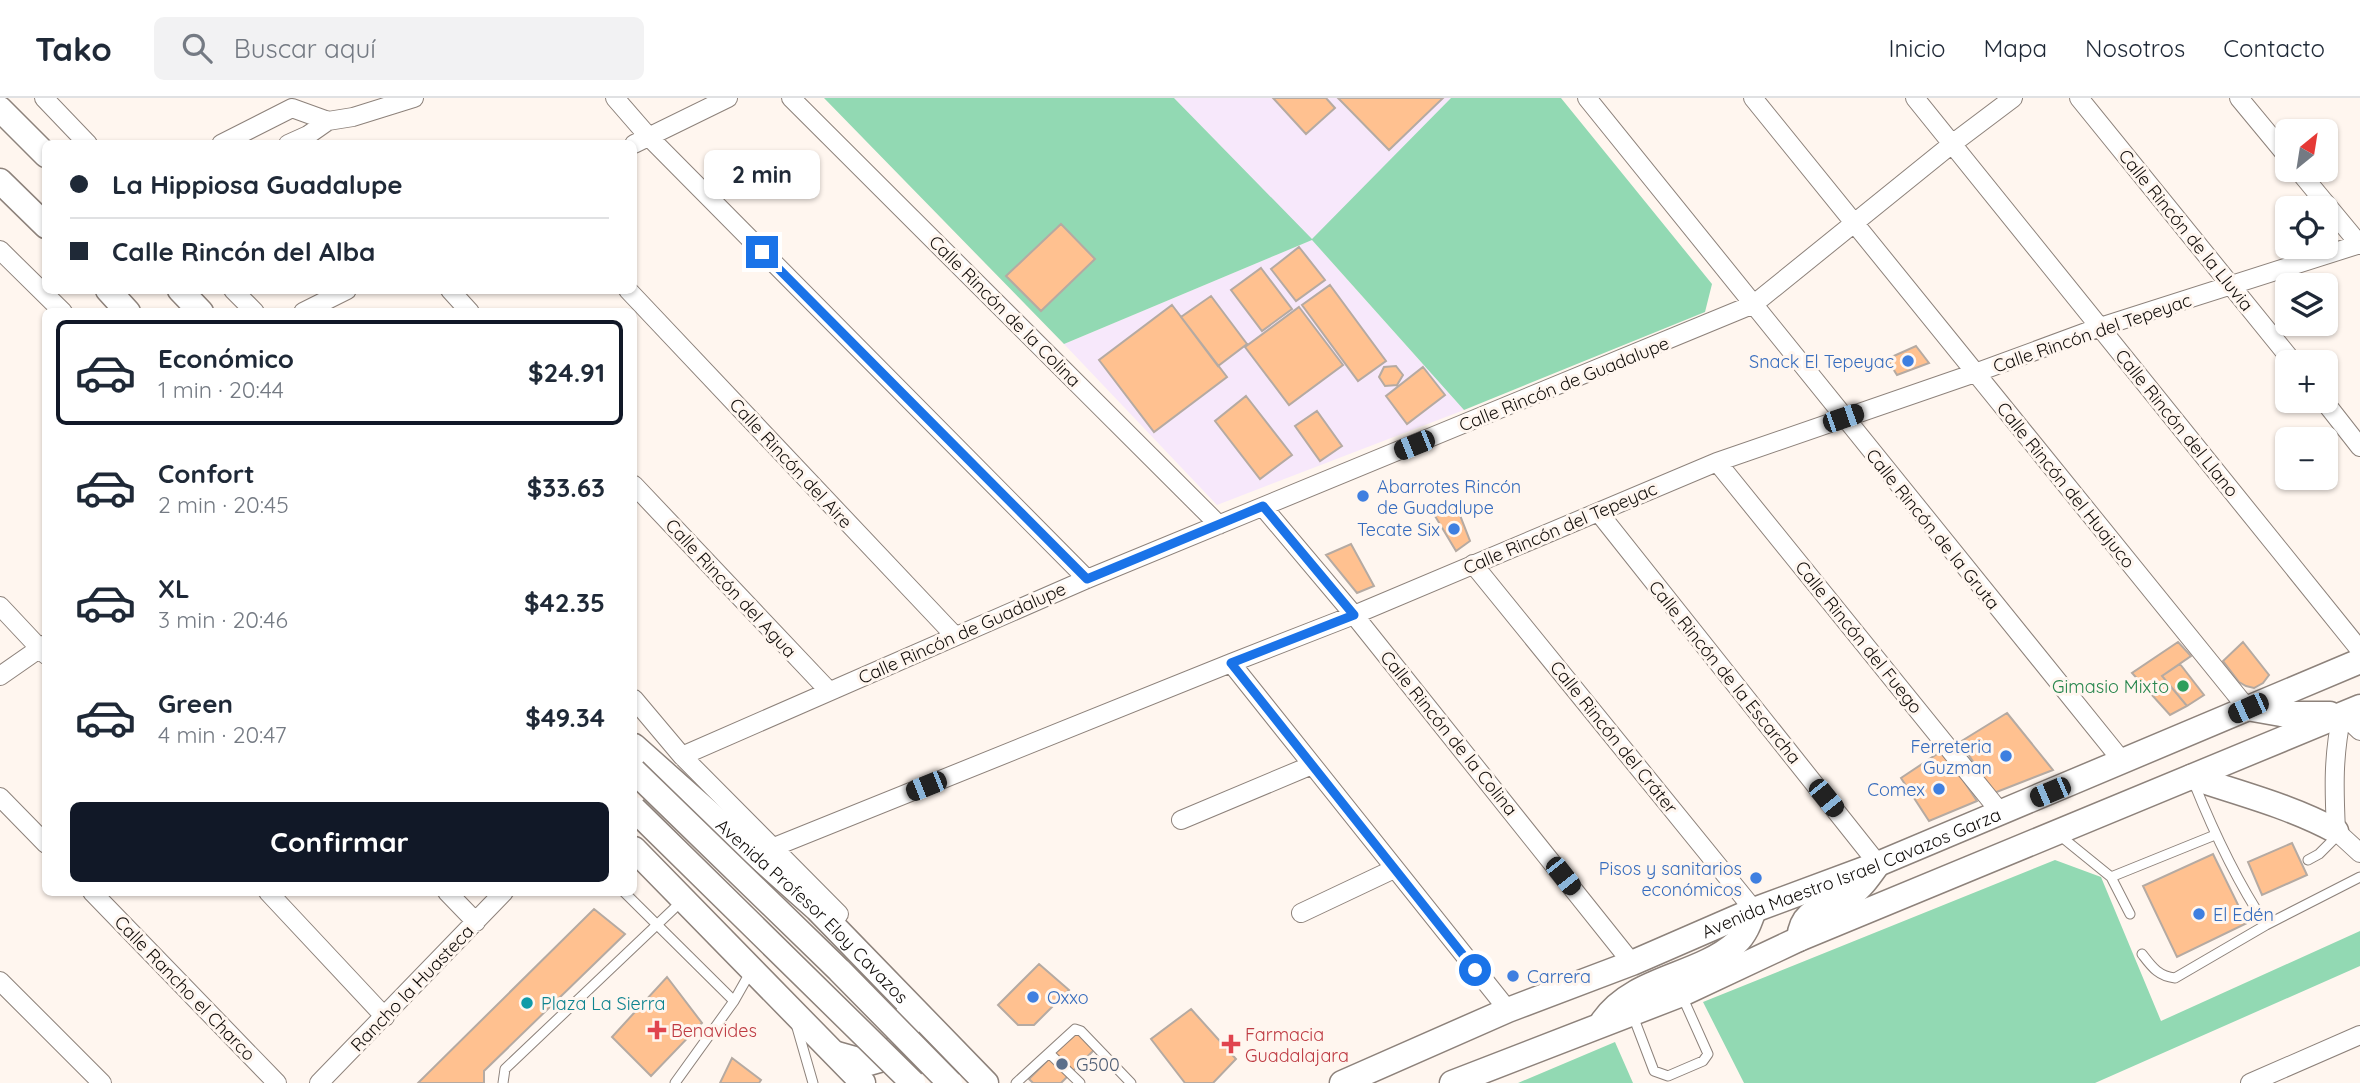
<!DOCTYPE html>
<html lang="es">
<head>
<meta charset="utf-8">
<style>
  :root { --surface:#fff; --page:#f2f2f3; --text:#1f2937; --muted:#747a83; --line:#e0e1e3; --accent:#111827 }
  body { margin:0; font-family:Quicksand,sans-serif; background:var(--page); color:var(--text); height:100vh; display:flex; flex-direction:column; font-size:26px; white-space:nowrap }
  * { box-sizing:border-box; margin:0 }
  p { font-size:23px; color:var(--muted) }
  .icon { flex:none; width:38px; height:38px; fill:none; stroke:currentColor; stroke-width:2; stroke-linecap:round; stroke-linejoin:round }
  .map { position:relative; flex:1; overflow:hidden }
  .side { position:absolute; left:42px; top:210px; width:595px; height:588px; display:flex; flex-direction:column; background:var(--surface); border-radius:10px; box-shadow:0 2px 5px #0004 }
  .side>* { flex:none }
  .guide { position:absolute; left:42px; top:42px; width:595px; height:154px; border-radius:10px; box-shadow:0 2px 5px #0004; display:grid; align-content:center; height:154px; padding:0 28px; background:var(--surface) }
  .needle { width:46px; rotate:30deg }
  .tools { position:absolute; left:2275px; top:21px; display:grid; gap:14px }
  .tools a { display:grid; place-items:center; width:63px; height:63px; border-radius:10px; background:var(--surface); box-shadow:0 2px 5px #0004; font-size:35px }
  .end { position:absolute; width:32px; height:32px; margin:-16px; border:9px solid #1a73e8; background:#fff; box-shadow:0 0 0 4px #fff }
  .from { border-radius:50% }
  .bubble { position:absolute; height:49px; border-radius:10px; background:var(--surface); box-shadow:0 2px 5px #0004; font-size:23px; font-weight:700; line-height:49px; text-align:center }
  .car { position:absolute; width:21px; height:42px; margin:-21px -10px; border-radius:9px; box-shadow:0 0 5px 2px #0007; background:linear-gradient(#222 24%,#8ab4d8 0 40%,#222 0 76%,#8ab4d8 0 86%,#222 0) }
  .guide b { display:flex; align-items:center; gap:24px; height:66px; font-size:26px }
  .guide b+b { border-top:2px solid var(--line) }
  .guide i { width:18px; height:18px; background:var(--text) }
  ul { padding:12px 0 0; list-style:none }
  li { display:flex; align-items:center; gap:21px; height:105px; margin:0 14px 10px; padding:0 14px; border:4px solid transparent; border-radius:10px }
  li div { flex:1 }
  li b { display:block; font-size:26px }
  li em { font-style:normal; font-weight:700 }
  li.active { border-color:var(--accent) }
  li>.icon { width:63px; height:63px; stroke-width:1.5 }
  .primary-button { display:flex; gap:14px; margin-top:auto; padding:14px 28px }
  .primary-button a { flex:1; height:80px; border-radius:10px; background:var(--accent); color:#fff; font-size:28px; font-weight:700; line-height:80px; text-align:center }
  header { display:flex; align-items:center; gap:42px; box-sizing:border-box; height:98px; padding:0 35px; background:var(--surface); border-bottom:2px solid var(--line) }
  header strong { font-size:33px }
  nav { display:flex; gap:38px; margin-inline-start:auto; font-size:24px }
  .search { width:490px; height:63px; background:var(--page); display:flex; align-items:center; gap:18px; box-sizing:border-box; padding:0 24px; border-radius:10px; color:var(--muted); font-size:26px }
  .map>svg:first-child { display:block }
  .education { fill:#f7e8fb }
  .green { fill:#92d9b3 }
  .building { fill:#ffc190; stroke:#b5aaa2; stroke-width:2 }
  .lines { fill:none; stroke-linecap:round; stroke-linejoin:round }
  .lane-casing { stroke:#8d827b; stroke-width:11 }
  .street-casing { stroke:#8d827b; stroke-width:20 }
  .secondary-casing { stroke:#8d827b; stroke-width:27 }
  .lane { stroke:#fff; stroke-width:9 }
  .street { stroke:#fff; stroke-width:18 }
  .secondary { stroke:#fff; stroke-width:24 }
  .secondary-bridge-casing { stroke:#8d827b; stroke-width:27; stroke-linecap:butt }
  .secondary-bridge { stroke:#fff; stroke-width:24 }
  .route { stroke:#1a73e8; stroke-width:9 }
  .shop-dot { fill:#3f7fe0; stroke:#fff6ef; stroke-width:2.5 }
  .leisure-dot { fill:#2e9e5b; stroke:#fff6ef; stroke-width:2.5 }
  .culture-dot { fill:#0f9aa8; stroke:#fff6ef; stroke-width:2.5 }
  .health-dot { fill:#e0444e; stroke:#fff6ef; stroke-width:2.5 }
  .service-dot { fill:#5c6f8a; stroke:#fff6ef; stroke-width:2.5 }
  .labels { text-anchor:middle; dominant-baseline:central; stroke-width:6; stroke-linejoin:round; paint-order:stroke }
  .street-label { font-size:18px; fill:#100c09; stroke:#fff6ef }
  .shop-label { font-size:18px; fill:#366cbe; stroke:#fff6ef; text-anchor:end }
  .leisure-label { font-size:18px; fill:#27864d; stroke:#fff6ef; text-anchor:end }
  .culture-label { font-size:18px; fill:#0d838f; stroke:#fff6ef; text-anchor:start }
  .health-label { font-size:18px; fill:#be3a42; stroke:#fff6ef; text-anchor:start }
  .service-label { font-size:18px; fill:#4e5e75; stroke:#fff6ef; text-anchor:start }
</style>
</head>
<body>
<header>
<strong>Tako</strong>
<div class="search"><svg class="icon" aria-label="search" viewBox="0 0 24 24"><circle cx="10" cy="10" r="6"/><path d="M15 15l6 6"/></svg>Buscar aquí</div>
<nav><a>Inicio</a><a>Mapa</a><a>Nosotros</a><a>Contacto</a></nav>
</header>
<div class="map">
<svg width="2360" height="985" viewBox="0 0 2360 985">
  <rect width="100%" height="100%" fill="#fff6ef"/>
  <path class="education" d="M 1174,0 L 1451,0 L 1312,142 L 1464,312 L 1217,407 L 1064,246 L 1312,142 Z"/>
  <path class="green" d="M 824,0 L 1174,0 L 1312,141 L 1451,0 L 1561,0 L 1712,186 L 1705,214 L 1464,312 L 1312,142 L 1064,246 Z
    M 2055,762 L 2101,779 L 2161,923 L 2360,833 L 2360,868 L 2095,985 L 1744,985 L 1703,904 Z
    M 1615,944 L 1633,985 L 1518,985 Z"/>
  <path class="building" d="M 1273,0 L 1326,0 L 1335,10 L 1306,36 Z
    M 1338,0 L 1443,0 L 1389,52 Z
    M 1061,126 L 1095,161 L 1041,213 L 1006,178 Z
    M 1299,149 L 1325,182 L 1296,203 L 1271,171 Z
    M 1261,170 L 1292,211 L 1262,233 L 1231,192 Z
    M 1330,187 L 1386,263 L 1358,283 L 1302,207 Z
    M 1211,198 L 1247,246 L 1218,268 L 1181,219 Z
    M 1172,207 L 1227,279 L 1154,334 L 1099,262 Z
    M 1299,209 L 1343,267 L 1289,307 L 1245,249 Z
    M 1916,248 L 1929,265 L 1897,277 L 1887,261 Z
    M 1396,268 L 1403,277 L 1397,287 L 1385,288 L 1379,279 L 1384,269 Z
    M 1423,269 L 1445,297 L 1407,326 L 1386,298 Z
    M 1246,298 L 1292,357 L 1260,381 L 1215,323 Z
    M 1317,313 L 1342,348 L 1320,363 L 1295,328 Z
    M 1456,407 L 1470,443 L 1456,453 L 1435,418 Z
    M 1351,446 L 1374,488 L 1357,495 L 1326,457 Z
    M 2178,544 L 2191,558 L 2162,578 L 2187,608 L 2170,617 L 2132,575 Z
    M 2243,544 L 2269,577 L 2263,585 L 2254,590 L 2246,588 L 2239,584 L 2223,563 Z
    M 2180,566 L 2204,597 L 2187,608 L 2162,578 Z
    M 2007,615 L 2053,672 L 1994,695 L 1960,644 Z
    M 1943,652 L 1977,703 L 1929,723 L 1901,680 Z
    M 2292,745 L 2307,777 L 2262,797 L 2248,764 Z
    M 2213,756 L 2247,825 L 2177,859 L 2143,788 Z
    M 594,811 L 625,836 L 484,973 L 484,985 L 418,985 Z
    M 1039,866 L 1069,892 L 1034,927 L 1018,927 L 998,907 Z
    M 667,879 L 702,925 L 651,978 L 612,939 Z
    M 1191,911 L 1236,961 L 1213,985 L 1185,985 L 1151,941 Z
    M 1077,933 L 1095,951 L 1061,985 L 1033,985 L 1029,981 Z
    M 732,960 L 761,982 L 759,985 L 720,985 Z"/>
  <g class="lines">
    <defs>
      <path id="lane" d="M 2194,685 C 2214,735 2236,782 2266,827
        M 2058,736 L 2111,779 L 2130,816
        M 2308,762 L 2319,756 L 2338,737
        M 2111,779 L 2215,737
        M 624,794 L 734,903
        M 2142,856 C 2152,869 2158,878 2175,880 L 2266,827 L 2360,779
        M 1633,918 L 1654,973 L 1668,978 L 1703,963 L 1708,956 L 1682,898
        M 796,926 L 813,985
        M 1049,955 L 1080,985
        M 503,985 L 505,971 L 683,802
        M 675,985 L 734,903 L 751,873
        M 1016,985 L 1075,931 L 1081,933 L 1131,985"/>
      <path id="street" d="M 44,0 L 88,46
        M 615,0 L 648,38 L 1087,481
        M 791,0 L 1219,427
        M 1587,0 L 2123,664
        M 1753,0 L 2247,610
        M 1915,0 L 2360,552
        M 2079,0 L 2293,264
        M 2239,0 L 2287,58
        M 221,46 L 292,10 L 328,23
        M 288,46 L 308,37 L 328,23 L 353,19 L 414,0
        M 634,46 L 728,0
        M 2298,72 L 2360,147
        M 0,152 L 63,214
        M 233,192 L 255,214
        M 450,192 L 470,214
        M 628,192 L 955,538
        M 303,214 L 347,192
        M 2324,303 L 2360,349
        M 1717,364 L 2001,715
        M 634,387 L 829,593
        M 1263,409 L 1354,517 L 1632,865
        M 1599,415 L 1878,766
        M 1473,466 L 1754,812
        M 0,508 L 46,557
        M 1231,565 L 1508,912
        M 0,578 L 46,546
        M 634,601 L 682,658 L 839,816
        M 2342,616 C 2333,658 2334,690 2336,733 L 2360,755
        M 2342,616 L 2360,633
        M 682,658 L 1087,481 L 1754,206 L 1952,46 L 2013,0
        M 0,699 L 46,746
        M 1181,722 L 1312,667
        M 774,749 L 1231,565 L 1354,517 L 1717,364 L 1975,275 L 2100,229 L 2360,146
        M 92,794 L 277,985
        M 268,794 L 385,919
        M 447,794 L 476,824
        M 1301,815 L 1394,771
        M 0,883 L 102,985
        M 319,985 L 504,794
        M 2250,985 L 2360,937"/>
      <g id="secondary">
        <path d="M 0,11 L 46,57"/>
        <path d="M 0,83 L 46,128"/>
        <path d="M 108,192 L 128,214"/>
        <path d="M 180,192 L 201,214"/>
        <path d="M 2247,610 L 2281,616 L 2330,616"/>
        <path id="s1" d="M 634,648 L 817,811 L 986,985"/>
        <path d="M 2191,679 C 2241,696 2290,708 2336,733"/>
        <path d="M 634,751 L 863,985"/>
        <path d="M 1799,841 C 1802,806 1829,813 1852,796 C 1862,789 1870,777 1878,766"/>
        <path d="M 1603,923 C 1634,879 1697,879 1736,845 C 1746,836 1750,823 1754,812"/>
        <path d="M 837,956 L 869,965 L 883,961 L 903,943 L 908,929 L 906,919"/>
        <path id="s2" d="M 1342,985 L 1508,912 L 1632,865 L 1754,812 L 1878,766 L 2360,563"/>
        <path d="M 1452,985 L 1682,896 L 1799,841 L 2360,609"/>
      </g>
    </defs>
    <use href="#lane" class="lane-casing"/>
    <use href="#street" class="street-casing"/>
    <use href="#secondary" class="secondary-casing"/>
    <use href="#lane" class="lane"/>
    <use href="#street" class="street"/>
    <use href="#secondary" class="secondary"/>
    <defs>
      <path id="secondary-bridge" d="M 634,673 L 839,872 L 950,985
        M 634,711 L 913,985"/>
    </defs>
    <use href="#secondary-bridge" class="secondary-bridge-casing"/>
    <use href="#secondary-bridge" class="secondary-bridge"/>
  </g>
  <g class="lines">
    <path class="route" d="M 762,154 L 1087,481 L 1263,408 L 1354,517 L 1231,565 L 1475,872"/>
  </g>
  <g class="shop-dot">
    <circle cx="1908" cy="263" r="7"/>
    <circle cx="1363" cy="398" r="7"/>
    <circle cx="1454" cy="431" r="7"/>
    <circle cx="2006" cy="658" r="7"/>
    <circle cx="1939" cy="691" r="7"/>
    <circle cx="1756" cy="780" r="7"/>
    <circle cx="2199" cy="816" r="7"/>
    <circle cx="1513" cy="878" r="7"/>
    <circle cx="1033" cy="899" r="7"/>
  </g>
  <circle class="leisure-dot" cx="2183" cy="588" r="7"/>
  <circle class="culture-dot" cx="527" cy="905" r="7"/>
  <g class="health-dot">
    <path d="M653.5 921.5h7v7h7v7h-7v7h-7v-7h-7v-7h7z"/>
    <path d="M1227.5 935.5h7v7h7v7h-7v7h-7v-7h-7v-7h7z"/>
  </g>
  <circle class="service-dot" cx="1062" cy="966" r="7"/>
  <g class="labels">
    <g class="street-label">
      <text transform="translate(2186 132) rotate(51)">Calle Rincón de la Lluvia</text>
      <text transform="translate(1005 213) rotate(45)">Calle Rincón de la Colina</text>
      <text transform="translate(2092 235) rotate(-19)">Calle Rincón del Tepeyac</text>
      <text transform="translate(1564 286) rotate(-22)">Calle Rincón de Guadalupe</text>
      <text transform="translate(2177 325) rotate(51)">Calle Rincón del Llano</text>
      <text transform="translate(791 365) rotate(47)">Calle Rincón del Aire</text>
      <text transform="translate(2066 387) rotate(51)">Calle Rincón del Huajuco</text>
      <text transform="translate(1560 430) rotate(-23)">Calle Rincón del Tepeyac</text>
      <text transform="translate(1933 431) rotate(51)">Calle Rincón de la Gruta</text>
      <text transform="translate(731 490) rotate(47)">Calle Rincón del Agua</text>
      <text transform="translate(962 535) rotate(-24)">Calle Rincón de Guadalupe</text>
      <text transform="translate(1859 539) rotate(51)">Calle Rincón del Fuego</text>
      <text transform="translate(1725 574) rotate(51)">Calle Rincón de la Escarcha</text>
      <text transform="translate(1449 635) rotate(51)">Calle Rincón de la Colina</text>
      <text transform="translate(1614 639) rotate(51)">Calle Rincón del Cráter</text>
      <text stroke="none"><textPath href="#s2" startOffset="551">Avenida Maestro Israel Cavazos Garza</textPath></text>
      <text stroke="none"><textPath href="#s1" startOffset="243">Avenida Profesor Eloy Cavazos</textPath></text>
      <text transform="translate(185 890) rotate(46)">Calle Rancho el Charco</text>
      <text transform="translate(412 890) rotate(-46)">Rancho la Huasteca</text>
    </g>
    <g class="shop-label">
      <text x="1894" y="263">Snack El Tepeyac</text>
      <text x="1377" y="388" text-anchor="start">Abarrotes Rincón<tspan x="1377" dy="21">de Guadalupe</tspan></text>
      <text x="1440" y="431">Tecate Six</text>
      <text x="1992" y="648">Ferreteria<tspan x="1992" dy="21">Guzman</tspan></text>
      <text x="1925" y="691">Comex</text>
      <text x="1742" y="770">Pisos y sanitarios<tspan x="1742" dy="21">económicos</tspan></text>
      <text x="2213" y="816" text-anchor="start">El Edén</text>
      <text x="1527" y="878" text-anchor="start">Carrera</text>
      <text x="1047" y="899" text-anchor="start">Oxxo</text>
    </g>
    <g class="leisure-label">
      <text x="2169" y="588">Gimasio Mixto</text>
    </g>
    <g class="culture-label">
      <text x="541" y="905">Plaza La Sierra</text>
    </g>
    <g class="health-label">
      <text x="671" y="932">Benavides</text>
      <text x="1245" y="936">Farmacia<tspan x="1245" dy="21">Guadalajara</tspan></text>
    </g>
    <g class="service-label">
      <text x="1076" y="966">G500</text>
    </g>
  </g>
</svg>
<div class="tools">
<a><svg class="needle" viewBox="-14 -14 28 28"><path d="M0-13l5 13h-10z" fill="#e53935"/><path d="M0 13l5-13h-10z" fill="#747a83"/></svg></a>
<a><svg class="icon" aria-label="locate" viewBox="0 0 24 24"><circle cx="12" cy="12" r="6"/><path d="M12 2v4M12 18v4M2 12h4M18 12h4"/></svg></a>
<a><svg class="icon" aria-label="layers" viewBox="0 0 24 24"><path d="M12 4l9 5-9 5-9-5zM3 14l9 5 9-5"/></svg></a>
<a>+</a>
<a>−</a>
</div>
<i class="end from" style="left:1475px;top:872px"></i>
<i class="end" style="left:762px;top:154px"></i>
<div class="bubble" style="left:704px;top:52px;width:116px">2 min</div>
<i class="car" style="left:1843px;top:320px;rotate:71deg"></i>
<i class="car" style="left:1414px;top:347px;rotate:248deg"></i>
<i class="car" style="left:2248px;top:610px;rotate:246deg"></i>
<i class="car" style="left:926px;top:688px;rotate:248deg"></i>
<i class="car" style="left:2050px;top:694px;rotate:247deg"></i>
<i class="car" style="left:1826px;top:700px;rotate:141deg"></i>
<i class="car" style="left:1563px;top:778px;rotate:142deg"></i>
<div class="guide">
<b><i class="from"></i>La Hippiosa Guadalupe</b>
<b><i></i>Calle Rincón del Alba</b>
</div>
<section class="side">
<ul>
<li class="active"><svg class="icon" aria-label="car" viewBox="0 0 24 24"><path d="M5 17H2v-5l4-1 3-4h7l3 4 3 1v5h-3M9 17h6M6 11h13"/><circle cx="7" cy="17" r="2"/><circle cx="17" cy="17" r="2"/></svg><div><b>Económico</b><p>1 min · 20:44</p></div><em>$24.91</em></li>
<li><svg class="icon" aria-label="car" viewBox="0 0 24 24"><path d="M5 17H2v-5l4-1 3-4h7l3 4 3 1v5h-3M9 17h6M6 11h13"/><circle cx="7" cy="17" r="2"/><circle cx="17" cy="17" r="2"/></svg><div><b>Confort</b><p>2 min · 20:45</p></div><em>$33.63</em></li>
<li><svg class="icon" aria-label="car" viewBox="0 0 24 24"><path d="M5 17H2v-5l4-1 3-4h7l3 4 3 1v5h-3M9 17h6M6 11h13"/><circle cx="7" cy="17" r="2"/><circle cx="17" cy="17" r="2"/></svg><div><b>XL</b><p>3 min · 20:46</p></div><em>$42.35</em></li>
<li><svg class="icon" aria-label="car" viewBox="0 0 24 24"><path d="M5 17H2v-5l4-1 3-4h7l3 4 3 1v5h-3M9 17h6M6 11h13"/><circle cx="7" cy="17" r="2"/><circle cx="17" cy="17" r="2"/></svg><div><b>Green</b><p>4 min · 20:47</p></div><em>$49.34</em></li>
</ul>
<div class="primary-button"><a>Confirmar</a></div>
</section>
</div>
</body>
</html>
